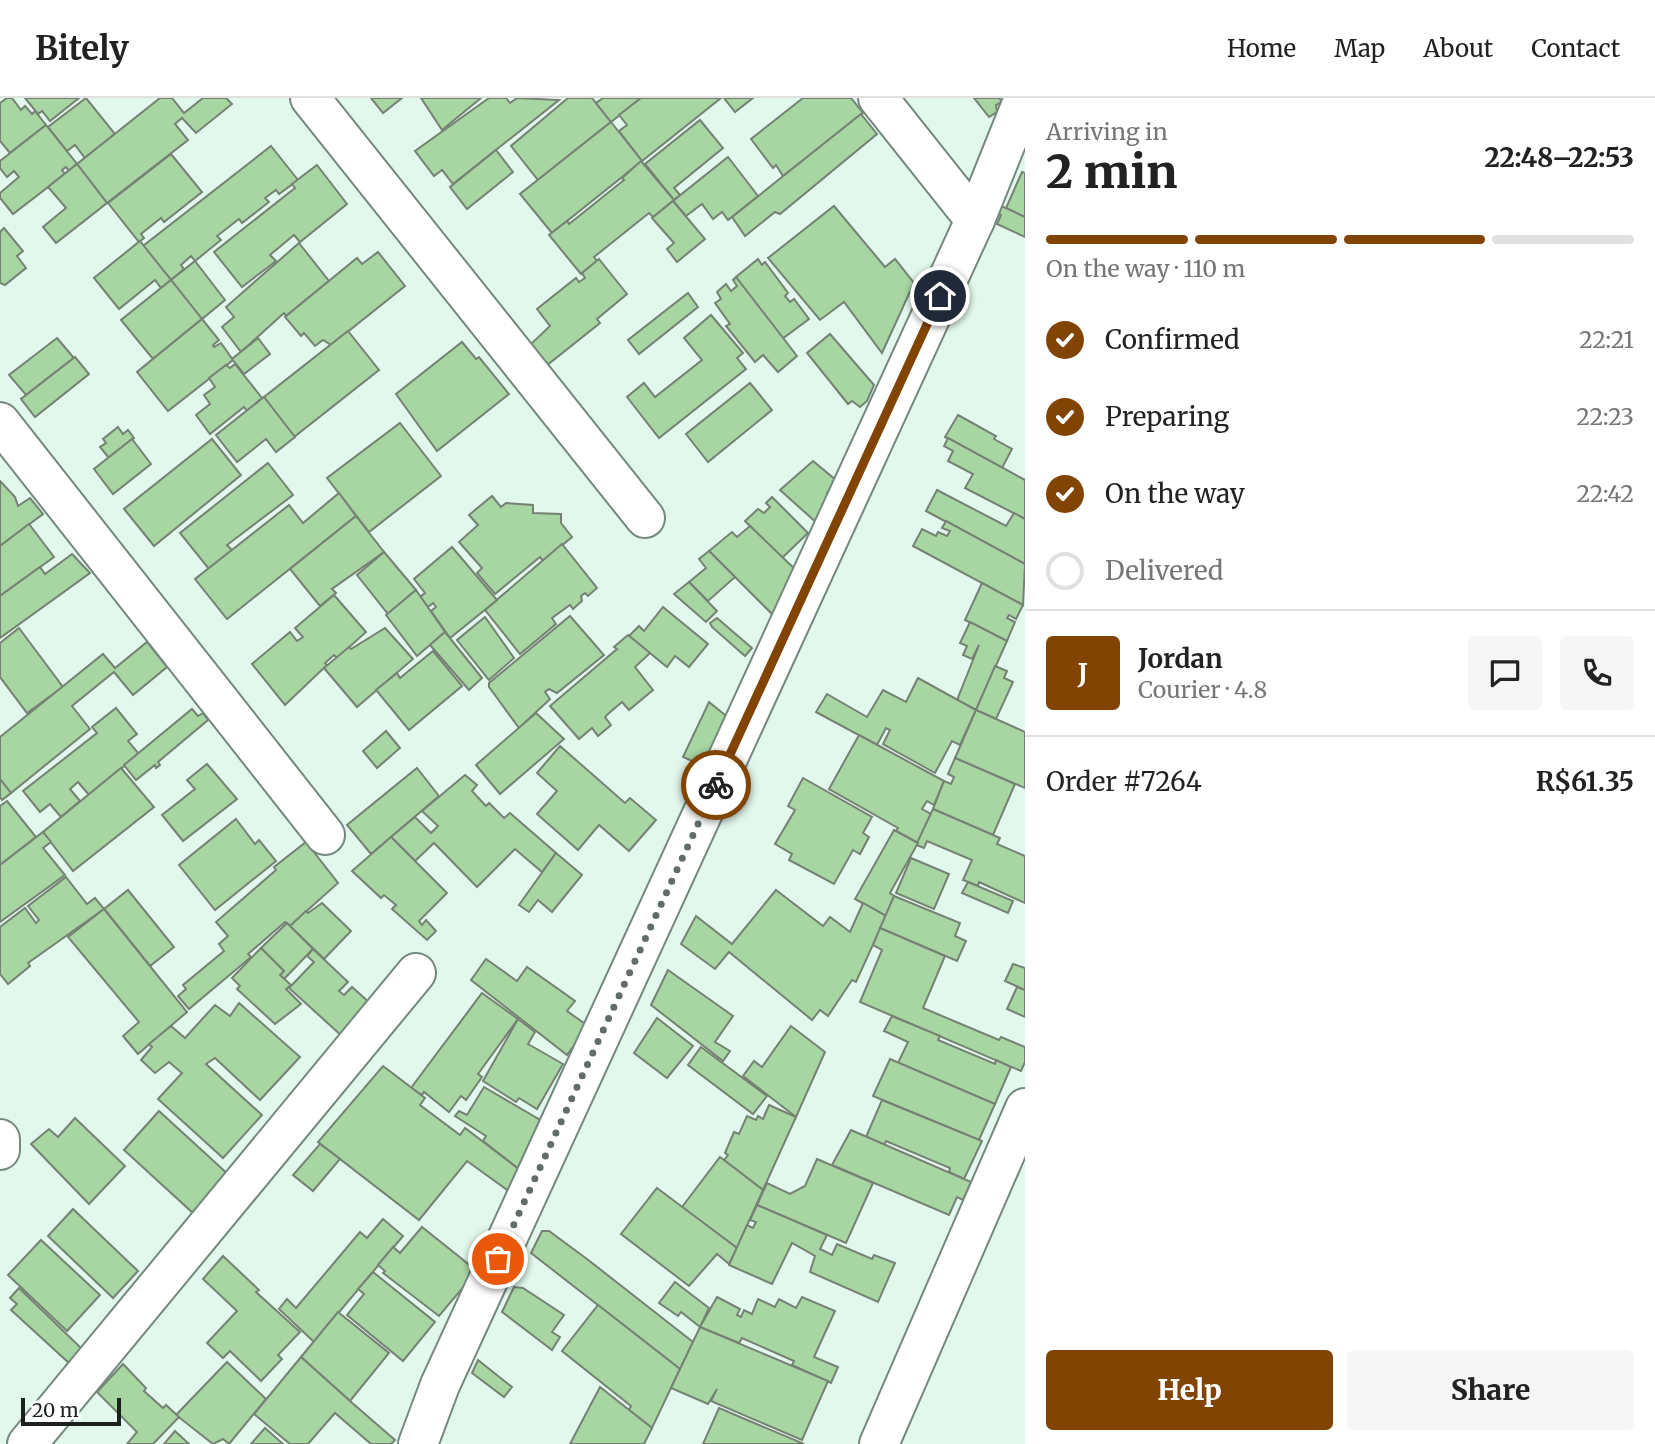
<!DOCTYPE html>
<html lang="en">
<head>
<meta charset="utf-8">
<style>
	:root { --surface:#fff; --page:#f6f6f6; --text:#222; --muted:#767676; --line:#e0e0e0; --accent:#824403 }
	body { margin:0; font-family:Merriweather,serif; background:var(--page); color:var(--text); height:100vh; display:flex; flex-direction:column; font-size:26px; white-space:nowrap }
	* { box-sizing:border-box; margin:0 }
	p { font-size:23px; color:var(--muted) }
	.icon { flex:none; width:38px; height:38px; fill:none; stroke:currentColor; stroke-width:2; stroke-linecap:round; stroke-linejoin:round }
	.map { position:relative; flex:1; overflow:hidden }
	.details { display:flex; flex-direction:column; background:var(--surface); width:630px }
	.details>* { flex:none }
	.scale { position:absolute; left:21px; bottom:18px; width:100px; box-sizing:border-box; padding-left:7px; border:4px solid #1b221e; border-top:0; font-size:19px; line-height:24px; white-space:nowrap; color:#1b221e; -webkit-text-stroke:5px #fff; paint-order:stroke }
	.pin { position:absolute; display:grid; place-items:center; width:60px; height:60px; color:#fff; margin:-30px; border:4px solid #fff; border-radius:50%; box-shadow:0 2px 7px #0007 }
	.courier { position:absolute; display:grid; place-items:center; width:70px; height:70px; margin:-35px; border:5px solid #824403; border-radius:50%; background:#fff; color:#222; box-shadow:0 2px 9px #0007 }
	.headline em { font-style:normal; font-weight:800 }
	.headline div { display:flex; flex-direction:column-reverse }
	.headline { display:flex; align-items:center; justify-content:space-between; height:119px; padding:0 21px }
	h1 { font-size:46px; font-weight:800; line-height:52px }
	.bar { display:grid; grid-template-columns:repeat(4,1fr); gap:10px 7px; align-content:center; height:84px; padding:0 21px }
	.bar i { height:9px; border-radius:5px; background:var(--line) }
	.bar .on { background:var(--accent) }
	.bar p { grid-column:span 4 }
	.line { display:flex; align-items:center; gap:18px; padding:0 21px; border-top:2px solid var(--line) }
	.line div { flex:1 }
	.round { display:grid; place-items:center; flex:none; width:74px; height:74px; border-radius:7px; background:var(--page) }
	ol { padding:0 21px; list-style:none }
	li { display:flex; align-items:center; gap:21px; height:77px }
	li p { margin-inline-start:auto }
	li .icon { padding:7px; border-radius:50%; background:var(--accent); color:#fff; stroke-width:4 }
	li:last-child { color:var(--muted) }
	li i { width:38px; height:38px; border:4px solid var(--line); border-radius:50% }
	.action { display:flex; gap:14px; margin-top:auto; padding:14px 21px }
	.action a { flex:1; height:80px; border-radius:7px; background:var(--accent); color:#fff; font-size:28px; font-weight:800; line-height:80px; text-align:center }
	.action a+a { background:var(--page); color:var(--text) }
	header { display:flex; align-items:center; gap:42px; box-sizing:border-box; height:98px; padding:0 35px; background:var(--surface); border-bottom:2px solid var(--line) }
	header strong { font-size:33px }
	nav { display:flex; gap:38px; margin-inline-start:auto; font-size:24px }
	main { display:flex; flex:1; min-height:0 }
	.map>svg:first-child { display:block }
</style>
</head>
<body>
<header>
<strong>Bitely</strong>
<nav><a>Home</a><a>Map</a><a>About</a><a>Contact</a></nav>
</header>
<main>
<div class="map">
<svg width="1025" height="1346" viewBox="0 0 1025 1346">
	<rect width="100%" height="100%" fill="#e3f8ed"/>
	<g fill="#a8d6a3" stroke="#758273" stroke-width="2">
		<path d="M7 0H12L21 12 25 8 32 16 35 13 46 27 10 55 0 43V5Z"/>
		<path d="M25 0H79L50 23 42 13 38 16Z"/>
		<path d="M86 0 115 36 85 60 75 47 67 53 48 29Z"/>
		<path d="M160 0H172L184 15 203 0H226L232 6 196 35 182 20 175 26 188 42 107 105 77 66Z"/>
		<path d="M371 0H402L383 15Z"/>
		<path d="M421 0H481L442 32Z"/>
		<path d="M489 0H506L510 5 517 0 559 2 453 86 442 72 434 78 415 53Z"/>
		<path d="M568 0H592L611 24 538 82 511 48Z"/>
		<path d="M603 0H641L611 24 596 5Z"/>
		<path d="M641 0H721L642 63 619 33 627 27 619 17Z"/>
		<path d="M724 0H753L735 14Z"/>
		<path d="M803 0H851L863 15 783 78 776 67 773 70 751 41Z"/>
		<path d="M974 0H999L1002 4 996 7 997 14 989 19Z"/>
		<path d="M861 16 877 36 780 116 775 114 745 138 732 119Z"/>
		<path d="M700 22 723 50 674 90 680 97 674 102 645 66Z"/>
		<path d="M611 24 642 63 552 135 520 96Z"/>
		<path d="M46 27 77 66 69 73 66 69 62 72 65 76 13 116 0 100V95L19 79 14 73 7 79 0 70V63Z"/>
		<path d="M271 48 298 82 279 96 276 92 265 100 269 104 242 125 239 121 217 138 221 142 195 163 191 158 181 167 184 171 171 182 143 148Z"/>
		<path d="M496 52 513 74 467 111 450 89Z"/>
		<path d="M171 56 202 94 164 124 161 120 141 136 144 140 139 144 108 105Z"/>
		<path d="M728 59 758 98 728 122 722 114 713 121 702 106 686 118 673 103Z"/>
		<path d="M641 63 674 102 653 119 649 115 594 159 597 163 581 176 549 137 567 123 569 126 624 82 622 80Z"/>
		<path d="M77 66 107 105 56 145 43 129 66 110 48 89Z"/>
		<path d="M317 67 347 106 300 144 294 137 270 157 276 163 242 189 214 154 295 90 292 86Z"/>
		<path d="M1022 74 1025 75V119L1006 110Z"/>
		<path d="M673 103 705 141 677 164 667 151 674 145 652 120Z"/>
		<path d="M997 106 1025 119V139L997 126 1001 117 994 114Z"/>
		<path d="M834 108 885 169 895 161 914 185 882 255 844 204 820 222 768 160Z"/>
		<path d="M4 130 23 153 17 158 26 170 5 187 0 185V134Z"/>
		<path d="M140 143 171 182 161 190 155 182 119 211 94 180Z"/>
		<path d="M299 145 329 183 286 218 284 215 241 254 222 229 234 219 226 209Z"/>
		<path d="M378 154 405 188 331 247 323 242 315 248 304 235 301 238 285 219 357 160 362 166Z"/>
		<path d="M599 161 627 196 597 221 600 225 546 268 530 247 550 228 537 211 576 180 579 184 585 180 582 175Z"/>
		<path d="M758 161 762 167 765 164 788 195 785 198 790 204 794 201 809 221 782 241 736 179Z"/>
		<path d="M195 163 225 202 202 221 171 182Z"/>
		<path d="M736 179 797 258 778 274 763 257 755 264 726 228 730 226 715 205 721 201 717 194 726 186 731 193 737 188 733 182Z"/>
		<path d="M171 182 202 221 153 261 121 222Z"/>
		<path d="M688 195 698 209 639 256 628 242Z"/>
		<path d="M711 217 743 255 737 260 746 271 659 340 627 299 644 285 655 299 702 262 684 240Z"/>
		<path d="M202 221 219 242 213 247 214 249 221 245 233 262 168 313 137 274Z"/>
		<path d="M348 233 379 272 294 339 264 299Z"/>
		<path d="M830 236 874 287 867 303 860 309 852 303 848 306 807 255Z"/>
		<path d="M57 240 74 260 26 297 9 277Z"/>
		<path d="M258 240 270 256 244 276 232 261Z"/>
		<path d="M462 244 476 261 479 259 509 296 437 353 396 296Z"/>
		<path d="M75 259 89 276 35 319 21 301Z"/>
		<path d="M235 266 262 300 247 313 244 309 210 336 196 317 210 306 204 297 215 289 209 280 226 267 230 270Z"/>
		<path d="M750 285 772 312 708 364 686 336Z"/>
		<path d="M264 299 295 339 276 354 266 341 237 364 216 337Z"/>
		<path d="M958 317 996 338 994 341 1012 351 1002 370 945 339Z"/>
		<path d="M400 325 441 378 369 434 327 380Z"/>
		<path d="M118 329 123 336 128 332 134 340 109 360 100 349 106 345 103 341Z"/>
		<path d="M948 340 1025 382V421L965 390 973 376 948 363 953 353 944 348Z"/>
		<path d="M132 341 151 366 113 396 94 371Z"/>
		<path d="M212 341 241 377 154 448 124 411Z"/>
		<path d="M813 363 837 383 827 395 831 397 818 426 780 392Z"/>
		<path d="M268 365 293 397 227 447 232 452 209 471 180 435Z"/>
		<path d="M0 383 15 399 18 408 30 400 43 416 0 448Z"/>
		<path d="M937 392 1006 428 1014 415 1025 421V466L926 413Z"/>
		<path d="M339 395 356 418 227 521 195 481 289 407 303 425Z"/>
		<path d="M492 398 501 409 506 405 533 407V415L561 416V425L572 439 543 463 540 459 495 496 477 475 482 470 459 444 478 427 469 417Z"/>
		<path d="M772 399 808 435 782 460 745 423 758 411 764 415 770 409 766 405Z"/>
		<path d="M356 418 384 454 332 491 336 495 320 508 290 471Z"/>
		<path d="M946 423 1025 466 1023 507 913 448 922 431 936 438 938 434 947 438 950 433 942 430Z"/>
		<path d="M29 426 54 459 0 498V448Z"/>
		<path d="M750 428 800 476 776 520 709 453 732 434 737 439Z"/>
		<path d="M562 446 597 490 588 498 585 495 581 498 582 503 573 511 570 507 552 520 556 526 520 556 485 512Z"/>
		<path d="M452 449 497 502 450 540 431 513 436 509 433 505 428 509 420 499 425 495 414 481Z"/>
		<path d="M709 453 735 479 708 503 689 484 706 470 699 461Z"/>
		<path d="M384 454 416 492 388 516 357 477Z"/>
		<path d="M72 456 90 475 0 540V498L40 469 45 476Z"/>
		<path d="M689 484 717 513 706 524 674 496Z"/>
		<path d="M982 485 1023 507 1016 521 1009 517 1007 520 1015 524 1007 543 965 522Z"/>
		<path d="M416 492 445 534 417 558 386 517Z"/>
		<path d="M334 497 366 534 337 560 334 557 325 565 327 567 285 607 252 566 290 534 297 543 303 539 295 530Z"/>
		<path d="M663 509 708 546 689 569 675 558 667 569 629 538 639 528 644 533Z"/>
		<path d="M570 518 604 557 557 595 549 591 545 594 550 601 519 630 489 589V585Z"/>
		<path d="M485 519 514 560 489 582 457 542Z"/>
		<path d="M717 520 752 550 745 558 712 529 710 525Z"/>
		<path d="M970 524 1007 543 976 612 957 602 979 547 972 561 963 557 967 548 960 545Z"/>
		<path d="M19 530 63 589 27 615 0 579V545Z"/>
		<path d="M385 530 413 561 357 609 324 570 349 549 351 551Z"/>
		<path d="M445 534 482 580 469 592 430 547Z"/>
		<path d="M628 537 650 555 635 569 653 592 629 612 622 604 608 616 605 619 611 627 598 638 592 630 579 641 550 608 617 551 614 549Z"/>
		<path d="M147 544 167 569 133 597 114 574 72 608 90 631 11 695 0 681V639L103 556 115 570Z"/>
		<path d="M433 553 462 588 409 632 376 592 397 575 400 580Z"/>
		<path d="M995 568 1007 573 1004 580 1013 584 996 621 976 612Z"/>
		<path d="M918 580 976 612 960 647 952 643 935 675 883 646 890 632 886 630 877 647 816 614 827 596 867 619 883 592 906 604Z"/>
		<path d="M709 604 730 621 708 670 683 659Z"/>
		<path d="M116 610 137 636 128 643 139 656 89 697 78 684 70 691 80 703 61 719 50 706 40 714 23 693 97 635 92 629Z"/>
		<path d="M192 611 198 618 203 615 208 622 158 664 160 667 156 670 155 667 136 682 124 667Z"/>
		<path d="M976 612 1025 634V690L955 660Z"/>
		<path d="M536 615 564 641 500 696 476 667Z"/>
		<path d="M386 633 400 650 377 670 363 653Z"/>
		<path d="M859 637 944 683 934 707 927 703 922 711 931 716 918 745 896 733 898 730 829 691Z"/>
		<path d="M560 648 625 705 630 700 656 722 629 753 599 727 578 752 537 716 557 693 537 675Z"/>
		<path d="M955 660 1015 686 993 737 933 711 944 683 951 686 954 679 948 676Z"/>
		<path d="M207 666 237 701 183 743 162 717 195 691 187 682Z"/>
		<path d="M121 670 154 709 73 773 43 734Z"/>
		<path d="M417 670 439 698 371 756 347 727Z"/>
		<path d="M465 677 477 687 472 693 486 708 489 705 504 720 510 715 556 755 542 774 515 751 477 789 434 745 415 763 391 739 415 719 431 735 438 728 422 713Z"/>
		<path d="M803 680 872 719 863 735 869 739 860 756 853 752 834 786 789 762 792 756 775 746 795 712 788 708Z"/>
		<path d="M0 681 11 695 2 702 0 699Z"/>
		<path d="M7 703 36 739 0 767V708Z"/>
		<path d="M933 711 1000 740 997 746 1025 758V805L979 784 978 788 963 782 972 762 927 743 924 750 916 747Z"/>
		<path d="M236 721 255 746 259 742 276 763 215 812 179 767Z"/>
		<path d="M894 732 918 745 890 795 894 798 886 818 855 801Z"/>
		<path d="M43 734 51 744 43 750 65 777 0 824V767Z"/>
		<path d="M391 739 447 795 419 823 422 827 426 822 436 833 427 842 392 811 396 807 384 797 381 800 352 773Z"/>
		<path d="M306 744 338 785 290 828 285 824 248 856 251 859 189 911 178 898 186 891 183 887 224 853 219 846 228 838 216 824 276 772 274 769Z"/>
		<path d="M556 755 582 777 552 814 538 802 529 814 519 807Z"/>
		<path d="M911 760 949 776 934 811 896 795Z"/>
		<path d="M66 779 87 806 95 800 104 811 28 865 30 868 8 886 0 876V829L25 810 36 825 39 822 28 808Z"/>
		<path d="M968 784 1013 803 1008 815 962 795Z"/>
		<path d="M128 792 174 849 150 868 104 811Z"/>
		<path d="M776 792 823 828 830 819 850 834 863 805 886 818 856 884 852 882 828 918 820 912 812 922 729 854 715 871 681 846 696 818 732 846Z"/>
		<path d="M894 798 960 825 955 838 966 843 957 863 880 830Z"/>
		<path d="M322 805 351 833 324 861 290 828 306 813 308 815Z"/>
		<path d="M104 811 187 914 138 956 123 938 139 924 68 839Z"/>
		<path d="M287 825 313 851 284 881 280 877 284 873 261 850Z"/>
		<path d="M880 830 945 858 923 910 999 942 1001 939 1025 949V964L1021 973 860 904 882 852 873 847Z"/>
		<path d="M261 850 284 873 280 877 291 887 286 891 301 906 275 926 237 891 240 888 232 880Z"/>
		<path d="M313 851 348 884 339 893 344 897 352 889 371 906 343 939 289 890 314 864 307 858Z"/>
		<path d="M486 861 517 883 527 869 575 903 567 913 588 928 567 957 471 882Z"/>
		<path d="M1013 866 1025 870V892L1005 883Z"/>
		<path d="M668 872 733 918 715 944 730 953 723 963 651 907Z"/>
		<path d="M1017 889 1025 892V919L1007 911Z"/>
		<path d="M482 895 518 921 478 976 482 979 466 1002 461 998 449 1014 424 994 422 997 411 990Z"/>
		<path d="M239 905 300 959 260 1002 215 960 206 966 262 1017 223 1060 158 1001 182 975 169 964 155 975 141 962 152 949 149 946 171 928 185 940 215 907 230 918Z"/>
		<path d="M892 918 940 938 938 942 995 966 996 962 1011 969 995 1006 898 965 908 944 884 933Z"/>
		<path d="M657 920 693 948 667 980 634 955Z"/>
		<path d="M518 921 535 934 528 946 563 966 537 1011 519 1000 516 1004 483 983Z"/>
		<path d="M791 928 825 954 796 1019 743 978 754 963 762 969Z"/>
		<path d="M701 949 767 998 753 1016 688 967Z"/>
		<path d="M890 961 995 1006 979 1042 873 998Z"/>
		<path d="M383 968 425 1000 420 1007 460 1037 465 1030 524 1075 514 1097 467 1063 419 1122 318 1044Z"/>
		<path d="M484 989 547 1026 524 1075 483 1043 486 1038 455 1018 459 1013 467 1017Z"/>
		<path d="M882 1002 982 1043 964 1081 949 1074 950 1070 886 1043 884 1047 866 1039Z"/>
		<path d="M769 1007 796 1019 763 1092 724 1062 728 1057 725 1055 734 1034 739 1036 747 1018 756 1022 758 1018 763 1021Z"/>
		<path d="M159 1013 230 1078 194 1116 124 1052Z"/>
		<path d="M75 1020 125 1068 89 1106 31 1046 49 1031 58 1039Z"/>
		<path d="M851 1032 971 1084 963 1102 957 1099 949 1117 832 1067Z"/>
		<path d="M320 1046 340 1061 313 1093 293 1077Z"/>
		<path d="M720 1059 763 1092 737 1150 682 1109Z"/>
		<path d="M817 1061 873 1085 846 1145 757 1107 767 1085 790 1096 805 1088Z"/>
		<path d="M657 1090 737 1150 729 1166 717 1156 689 1188 621 1136Z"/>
		<path d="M757 1107 827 1137 820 1151 832 1157 837 1146 872 1161 874 1157 895 1165 878 1204 810 1174 815 1158 792 1145 772 1186 729 1167 747 1127 753 1130 756 1124 750 1122Z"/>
		<path d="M73 1111 138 1173 113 1200 48 1138Z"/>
		<path d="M383 1121 403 1138 314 1244 279 1211 287 1201 296 1210 360 1134 367 1140Z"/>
		<path d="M422 1129 477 1173 439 1218 383 1175 385 1173 378 1167 393 1149 400 1155Z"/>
		<path d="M542 1133H549L587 1161 693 1244 680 1271 531 1155Z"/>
		<path d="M41 1142 100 1197 67 1233 8 1177Z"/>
		<path d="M223 1158 259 1192 256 1194 300 1234 278 1257 282 1261 261 1283 230 1253 223 1260 207 1245 237 1213 203 1181Z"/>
		<path d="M373 1174 435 1224 403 1263 347 1217 364 1196 358 1191Z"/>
		<path d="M675 1184 709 1210 700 1229 681 1214 678 1218 659 1205Z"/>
		<path d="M514 1189 523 1190 564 1217 552 1234 560 1239 552 1252 502 1214Z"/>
		<path d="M19 1190 82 1251 69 1265 11 1212 17 1206 10 1200Z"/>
		<path d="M717 1199 740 1211 737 1217 741 1219 744 1212 752 1216 758 1201 775 1209 779 1201 796 1210 802 1199 835 1213 814 1259 838 1269 831 1285 792 1267 794 1263 742 1240 739 1245 700 1229Z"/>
		<path d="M598 1207 680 1271 652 1330 629 1312 631 1308 562 1253Z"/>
		<path d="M338 1214 389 1255 350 1303 301 1259Z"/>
		<path d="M700 1229 828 1283 802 1342 711 1303 717 1291 708 1306 671 1290Z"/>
		<path d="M301 1259 350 1303 395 1342 391 1346H371L335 1315 308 1346H290L254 1316Z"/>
		<path d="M478 1262 512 1289 504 1299 472 1275Z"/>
		<path d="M227 1264 266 1301 229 1346 223 1341 213 1346 176 1317Z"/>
		<path d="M123 1266 146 1290 144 1293 163 1310 166 1307 179 1319 153 1346H127L137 1334 97 1294Z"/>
		<path d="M600 1289 652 1330 644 1346H570Z"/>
		<path d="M719 1310 804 1346H703Z"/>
		<path d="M265 1330 283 1346H251Z"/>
		<path d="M175 1333 189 1346H164Z"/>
	</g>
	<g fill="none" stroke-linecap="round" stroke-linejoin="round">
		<defs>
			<g id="minor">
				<path d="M310 0 645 420"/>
				<path d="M878 0 975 122"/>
				<path d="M0 324 325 737"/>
				<path d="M0 1041V1052"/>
				<path d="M27 1346 416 875"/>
				<path d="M418 1346 440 1287 975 122 1024 0"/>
				<path d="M879 1346 1025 1010"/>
			</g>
		</defs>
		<use href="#minor" stroke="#74887e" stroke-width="42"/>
		<use href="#minor" stroke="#fff" stroke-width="38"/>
	</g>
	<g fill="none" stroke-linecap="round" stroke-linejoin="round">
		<path stroke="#616d66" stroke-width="7" stroke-dasharray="0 12.6" d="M498 1161 716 687"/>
		<path stroke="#824403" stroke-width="9" d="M716 687 940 198"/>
	</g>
</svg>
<div class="scale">20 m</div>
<div class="pin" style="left:498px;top:1161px;background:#ea580c"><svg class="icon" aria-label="bag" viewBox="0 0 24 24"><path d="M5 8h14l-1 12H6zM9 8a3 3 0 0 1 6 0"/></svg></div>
<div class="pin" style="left:940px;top:198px;background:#1f2937"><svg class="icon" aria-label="home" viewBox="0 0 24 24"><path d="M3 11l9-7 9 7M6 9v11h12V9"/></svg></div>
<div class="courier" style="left:716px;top:687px"><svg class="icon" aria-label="bike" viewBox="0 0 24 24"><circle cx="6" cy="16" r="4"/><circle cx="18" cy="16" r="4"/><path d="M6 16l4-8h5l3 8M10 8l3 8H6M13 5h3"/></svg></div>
</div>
<section class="details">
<div class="headline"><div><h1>2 min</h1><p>Arriving in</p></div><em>22:48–22:53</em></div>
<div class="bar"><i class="on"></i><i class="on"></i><i class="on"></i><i></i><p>On the way · 110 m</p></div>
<ol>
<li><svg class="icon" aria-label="check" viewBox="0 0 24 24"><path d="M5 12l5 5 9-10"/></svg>Confirmed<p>22:21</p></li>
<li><svg class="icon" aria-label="check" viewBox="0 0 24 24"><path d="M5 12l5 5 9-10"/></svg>Preparing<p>22:23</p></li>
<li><svg class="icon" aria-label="check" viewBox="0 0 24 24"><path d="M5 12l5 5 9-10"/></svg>On the way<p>22:42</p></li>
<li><i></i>Delivered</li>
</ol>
<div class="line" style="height:126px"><b class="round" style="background:var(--accent);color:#fff">J</b><div><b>Jordan</b><p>Courier · 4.8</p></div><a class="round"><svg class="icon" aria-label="chat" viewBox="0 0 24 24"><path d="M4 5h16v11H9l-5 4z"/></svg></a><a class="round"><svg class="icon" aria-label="phone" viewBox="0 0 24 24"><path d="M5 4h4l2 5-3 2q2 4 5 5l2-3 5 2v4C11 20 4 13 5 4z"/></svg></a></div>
<div class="line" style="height:91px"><div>Order #7264</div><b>R$61.35</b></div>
<div class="action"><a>Help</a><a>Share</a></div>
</section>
</main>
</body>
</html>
